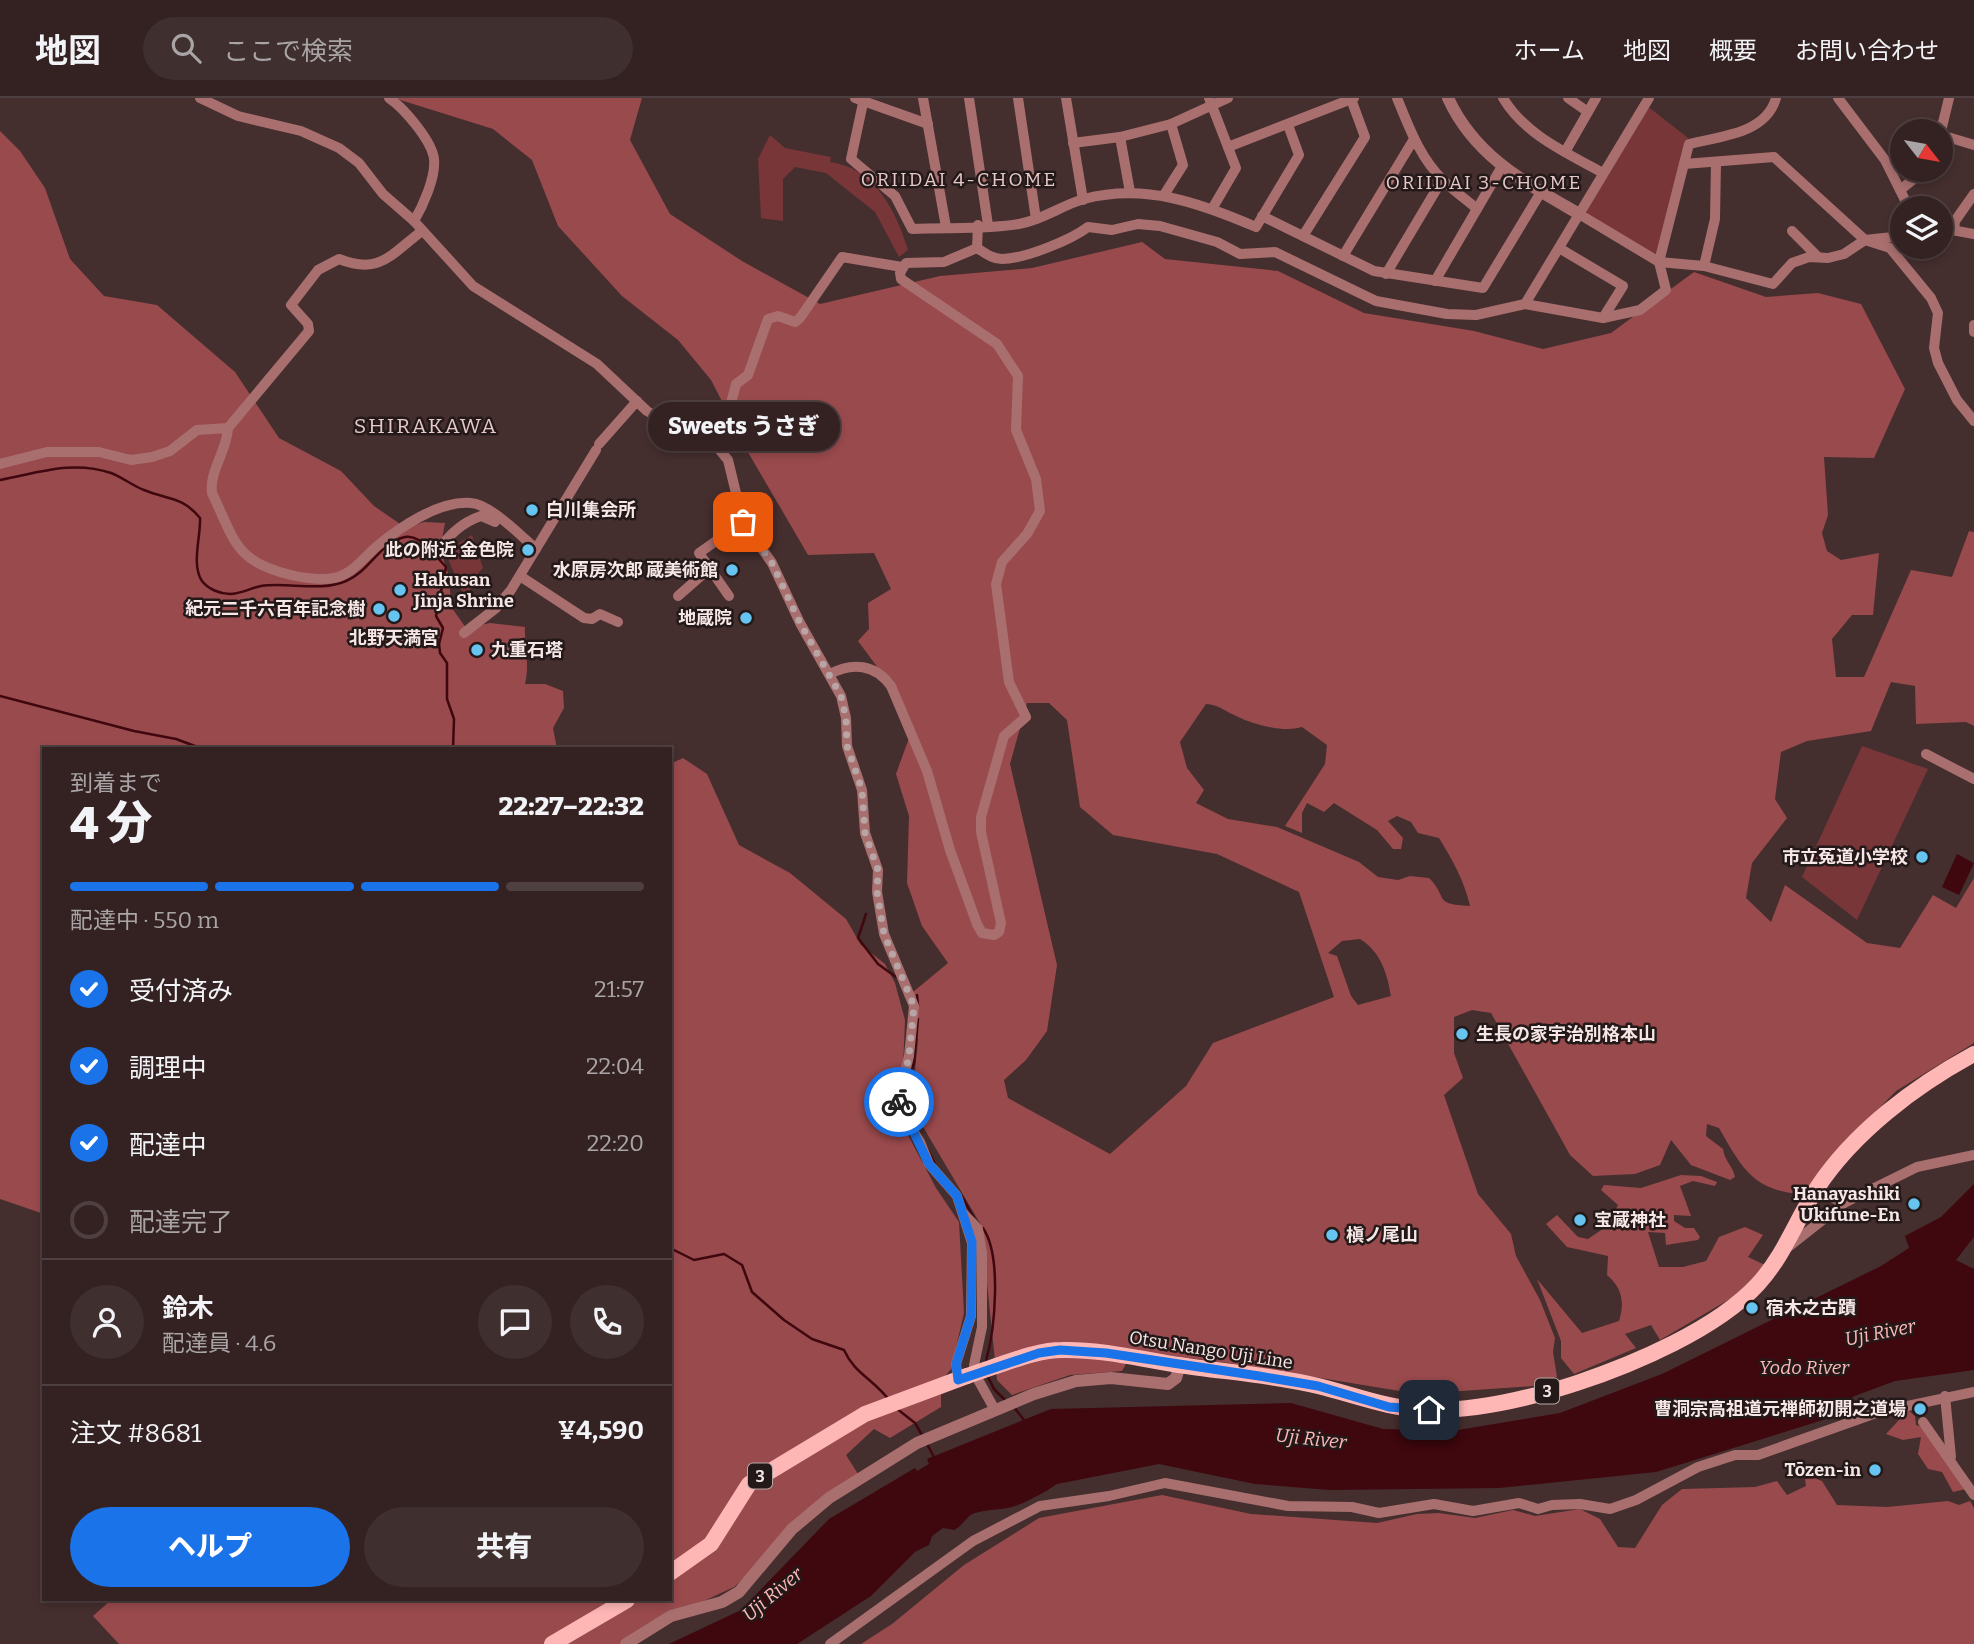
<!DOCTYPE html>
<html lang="ja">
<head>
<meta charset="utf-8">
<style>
	:root { --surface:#342222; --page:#3f2f2f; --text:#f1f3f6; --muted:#a9a4a5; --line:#4e3f40; --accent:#1a73e8 }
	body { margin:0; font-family:Bitter,"Noto Sans JP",serif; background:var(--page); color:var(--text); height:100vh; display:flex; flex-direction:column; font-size:26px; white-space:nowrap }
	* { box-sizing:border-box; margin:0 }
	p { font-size:23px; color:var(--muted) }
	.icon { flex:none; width:38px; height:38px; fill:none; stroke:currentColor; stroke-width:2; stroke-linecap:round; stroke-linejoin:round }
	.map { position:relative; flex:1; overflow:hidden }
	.panel { position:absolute; left:42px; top:649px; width:630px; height:854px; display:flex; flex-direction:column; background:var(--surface); border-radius:0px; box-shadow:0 4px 10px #0003,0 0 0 2px var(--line) }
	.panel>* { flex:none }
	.needle { width:46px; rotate:121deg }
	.tools { position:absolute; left:1890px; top:21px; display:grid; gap:14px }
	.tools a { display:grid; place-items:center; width:63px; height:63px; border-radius:50%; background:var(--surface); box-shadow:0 4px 10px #0003,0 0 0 2px var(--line); font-size:35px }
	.pin { position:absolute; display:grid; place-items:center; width:60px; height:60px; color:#fff; margin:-30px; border-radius:14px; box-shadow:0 4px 10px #0006 }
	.courier { position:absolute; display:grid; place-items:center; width:70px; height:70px; margin:-35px; border:5px solid #1a73e8; border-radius:50%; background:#fff; color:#222; box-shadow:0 2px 9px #0007 }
	.bubble { position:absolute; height:49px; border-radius:24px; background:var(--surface); box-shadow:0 4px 10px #0003,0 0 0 2px var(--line); font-size:23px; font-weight:800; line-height:49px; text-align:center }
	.head em { font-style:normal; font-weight:800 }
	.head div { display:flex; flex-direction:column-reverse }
	.head { display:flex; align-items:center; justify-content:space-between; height:119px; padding:0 28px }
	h1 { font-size:46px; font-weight:800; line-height:52px }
	.bar { display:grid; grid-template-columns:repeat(4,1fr); gap:10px 7px; align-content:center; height:84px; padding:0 28px }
	.bar i { height:9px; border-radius:5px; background:var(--line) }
	.bar .selected { background:var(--accent) }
	.bar p { grid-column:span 4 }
	.line { display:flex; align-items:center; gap:18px; padding:0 28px; border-top:2px solid var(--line) }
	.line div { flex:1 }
	.round { display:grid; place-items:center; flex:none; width:74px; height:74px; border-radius:37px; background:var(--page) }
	ol { padding:0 28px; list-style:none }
	li { display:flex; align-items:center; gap:21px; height:77px }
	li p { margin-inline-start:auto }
	li .icon { padding:7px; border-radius:50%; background:var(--accent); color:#fff; stroke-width:4 }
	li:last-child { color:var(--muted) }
	li i { width:38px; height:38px; border:4px solid var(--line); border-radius:50% }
	.action { display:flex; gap:14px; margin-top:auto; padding:14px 28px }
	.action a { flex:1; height:80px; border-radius:42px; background:var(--accent); color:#fff; font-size:28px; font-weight:800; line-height:80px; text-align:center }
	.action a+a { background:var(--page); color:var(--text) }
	header { display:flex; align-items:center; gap:42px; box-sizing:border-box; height:98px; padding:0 35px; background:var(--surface); border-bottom:2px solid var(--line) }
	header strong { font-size:33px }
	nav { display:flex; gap:38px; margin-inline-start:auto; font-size:24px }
	.search { width:490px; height:63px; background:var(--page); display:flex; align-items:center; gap:18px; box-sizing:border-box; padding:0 24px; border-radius:38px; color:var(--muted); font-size:26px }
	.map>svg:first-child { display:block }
</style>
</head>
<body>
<header>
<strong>地図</strong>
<div class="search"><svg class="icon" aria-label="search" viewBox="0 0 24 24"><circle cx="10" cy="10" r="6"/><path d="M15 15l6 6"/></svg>ここで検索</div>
<nav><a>ホーム</a><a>地図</a><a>概要</a><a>お問い合わせ</a></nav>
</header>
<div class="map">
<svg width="1974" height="1546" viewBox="0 0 1974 1546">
	<rect width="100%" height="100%" fill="#452e2e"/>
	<g fill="#783639">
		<path d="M1646 7 1688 40 1658 160 1587 115 1585 111Z"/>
		<path d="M770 37 785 50 831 59 830 64C874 69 897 114 908 152L899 159 875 114 826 75 795 69 783 81V123L761 120 758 61Z"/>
		<path d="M472 437 483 470 473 481 474 489 463 496 445 454Z"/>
		<path d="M1862 648 1928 671 1857 822 1802 779Z"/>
	</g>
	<g fill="#994a4d" fill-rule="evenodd">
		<path d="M394 0H642L630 42 670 116 742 163 820 206 940 178 1032 170 1142 144 1165 161 1278 173 1364 215 1474 233 1543 251 1611 235 1694 174 1766 199 1818 195 1861 206 1905 291 1874 360 1824 359 1828 417 1822 435 1827 453 1841 462 1879 455 1873 517H1852L1832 541 1836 579H1864L1911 472 1952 479 1969 433 1974 434V628L1966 624 1916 626 1915 588 1891 584 1871 633 1807 643 1781 654 1775 701 1787 720 1752 765 1746 800 1771 824 1785 787 1867 845 1900 850 1933 797 1956 810 1974 780V945L1896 993 1836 1054 1802 1096C1753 1093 1742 1070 1719 1030L1707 1026 1706 1038 1723 1051C1725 1064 1733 1068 1735 1079L1730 1082 1691 1067 1671 1042 1660 1067 1635 1076 1593 1078 1570 1057 1491 915 1472 912 1454 919V955L1463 980 1444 997 1478 1096 1511 1136 1516 1158 1540 1202 1555 1240 1553 1254 1557 1279 1533 1288 1418 1296 1228 1265 1133 1253 1122 1273 1070 1277 1012 1297 997 1282 981 1127 919 1022 912 1003 918 942 913 894 948 865 922 828 907 785 909 718 896 676 913 629 893 582 878 570 858 543 869 531 868 505 891 491 874 455 808 457 749 356 711 282 678 242 622 198 558 128 532 62 493 31ZM1027 605H1049L1067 622 1080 709 1113 737 1217 756 1299 794 1334 899 1213 945 1186 988 1110 1056 1008 1000 1004 982 1026 962 1047 933 1057 867 1010 666ZM1206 606C1218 607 1222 611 1232 616 1251 626 1282 635 1302 629L1327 647 1325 666 1285 728 1302 735V715L1307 705 1324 714 1334 705 1377 732 1393 751H1401L1403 740 1388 723 1397 718 1411 724 1418 735 1439 740C1453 763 1464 782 1470 808 1432 806 1449 800 1429 780L1410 778 1398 782 1378 779 1359 764 1277 729 1228 721 1196 705 1204 692 1187 670 1180 644ZM1360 841C1381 854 1387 875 1391 898L1358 907 1351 898 1337 858 1328 855 1342 843Z"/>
		<path d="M0 33 20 53 45 90 70 161 104 198 157 207 235 274 279 340 341 373 374 408 406 430 424 424 445 425 440 452 448 475 452 510 466 530 490 525 525 529C524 549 530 565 525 586H545L563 593 564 610 553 630 557 651H44V1116L0 1101Z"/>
		<path d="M683 660 707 676 739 747 790 775 846 821 861 847 885 866 895 885 905 922 903 970 891 1005 936 1090 959 1124 964 1215 951 1271 941 1283V1309L890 1340 874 1331 846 1357 858 1376 734 1489 654 1526 623 1546H119L93 1518 111 1502H670V666Z"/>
		<path d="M1681 1077 1701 1078 1717 1084 1715 1088 1693 1083 1680 1088 1691 1118 1674 1117V1123L1685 1130H1694L1700 1139 1698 1142 1666 1147 1665 1135 1648 1134 1659 1169H1683L1706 1163 1719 1139 1745 1129 1763 1137 1748 1159 1765 1167 1735 1198 1660 1242 1651 1227 1625 1236 1636 1250 1574 1276 1561 1260V1243L1537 1181 1582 1235 1619 1223C1625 1204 1622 1190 1607 1177L1608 1158 1567 1149 1546 1126 1557 1117 1578 1139 1588 1141 1607 1128 1618 1107 1601 1092 1604 1087 1641 1090Z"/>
		<path d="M1908 1312 1915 1318 1916 1327 1923 1329 1966 1391 1953 1394 1942 1374 1928 1371 1918 1356 1921 1339 1903 1342 1886 1336Z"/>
		<path d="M1814 1380 1822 1383 1837 1407 1887 1409 1948 1403 1959 1407 1970 1403 1974 1410V1546H861L892 1526 964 1467 1039 1420 1162 1397 1251 1416 1377 1425 1417 1416 1439 1415 1475 1420 1513 1412 1535 1418 1580 1411 1600 1421 1618 1449 1635 1450 1662 1407 1682 1391 1755 1389 1777 1383 1787 1397 1806 1388 1805 1381Z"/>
	</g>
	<g fill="#3f070e">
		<path d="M1957 756 1974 765 1959 797 1942 789Z"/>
		<path d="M1974 1086V1139L1956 1162 1974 1171V1272L1895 1283 1852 1299 1856 1305 1839 1317 1656 1374 1499 1390 1330 1392 1255 1386 1159 1366 1057 1386C1047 1393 1024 1406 1012 1409 999 1412 989 1411 975 1415 966 1418 963 1428 954 1432L943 1430 932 1438 929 1447 915 1454 871 1498 797 1546H669L741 1512 829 1421 915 1370 917 1373 929 1366 927 1361 1051 1311 1291 1305 1383 1331 1452 1333 1560 1315 1662 1276 1881 1168 1909 1150 1905 1138 1941 1119Z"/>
	</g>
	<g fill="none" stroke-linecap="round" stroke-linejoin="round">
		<g stroke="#3f070e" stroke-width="2.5">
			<path d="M0 382C38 375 72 362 111 375 122 379 133 388 144 392 168 402 182 398 200 420 201 438 191 467 202 483 208 491 220 496 230 496 240 496 251 490 261 488 288 484 321 494 346 483 369 474 380 444 405 439 416 437 424 446 432 454"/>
			<path d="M436 458 446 469 436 518 443 530 439 546 440 555 447 565V601L454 621 453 651"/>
			<path d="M0 598 134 633 176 641 203 651"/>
			<path d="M866 816 858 840 878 866 896 879"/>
			<path d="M917 897 918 907"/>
			<path d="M918 921 914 965 905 995 906 1009 935 1066"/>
			<path d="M960 1095 974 1120"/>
			<path d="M983 1130C1002 1158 995 1231 986 1263"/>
			<path d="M670 1150 694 1162 724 1156 742 1167 752 1194 784 1222 812 1241 844 1252C854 1275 873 1281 889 1302"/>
			<path d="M987 1277 994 1291 1005 1302"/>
			<path d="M1013 1308 1024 1322"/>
			<path d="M896 1310 915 1325 922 1337"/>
			<path d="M927 1346 934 1359"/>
		</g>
		<g stroke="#a96f6f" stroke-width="10">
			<path d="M200 0 238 18 301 33 339 50 359 65 383 96 414 123 473 188 597 266 647 313 661 321 708 338 728 362 743 424 772 465 800 525 841 598 846 620 847 648 862 692 865 735 878 772 877 794 884 836 914 908 909 958 898 1001 902 1014 920 1044 929 1066 957 1098 972 1145 971 1218 956 1266 958 1282"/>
			<path d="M389 0C404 10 432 43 434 61 436 79 423 108 414 123"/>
			<path d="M855 0 928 26"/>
			<path d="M923 0 946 129"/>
			<path d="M969 0 988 127"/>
			<path d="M1018 0 1036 121"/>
			<path d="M1066 0 1083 102"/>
			<path d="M1209 0 1236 70 1212 111"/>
			<path d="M1397 0C1409 29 1420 60 1443 82 1453 93 1466 101 1477 111"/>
			<path d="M1503 0C1525 37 1567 55 1603 75"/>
			<path d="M1568 0 1588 14"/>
			<path d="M1838 0 1885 62 1909 110"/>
			<path d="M863 5 851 61 895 98 912 131C947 129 985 132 1019 126 1043 122 1062 107 1084 101 1145 85 1200 105 1256 129L1299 57 1288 27"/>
			<path d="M1941 33 1949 0"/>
			<path d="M1941 37 1974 47"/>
			<path d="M1120 39 1130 94"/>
			<path d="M1073 45 1120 39 1171 26 1228 0"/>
			<path d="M1228 49 1354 0"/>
			<path d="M1565 54 1596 0"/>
			<path d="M1684 66 1774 59 1865 142 1902 138"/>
			<path d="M1900 92 1925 72"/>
			<path d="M1164 97 1183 67 1171 26"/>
			<path d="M1579 116 1659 164 1704 168 1773 186 1792 165 1809 159 1828 160 1844 156 1865 142 1890 150 1931 200 1938 215 1934 250 1938 265 1957 302 1974 323"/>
			<path d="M1262 118 1374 173 1483 190 1541 94"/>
			<path d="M1941 130 1974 136"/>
			<path d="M1954 132 1955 123 1974 96"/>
			<path d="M1792 133 1818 159"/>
			<path d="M1303 138 1365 39 1351 1"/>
			<path d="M977 150 978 127"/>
			<path d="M1343 158 1414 41"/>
			<path d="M1704 168 1715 121 1716 64"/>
			<path d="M1386 176 1442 82"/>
			<path d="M1435 183 1501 70"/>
			<path d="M1525 206 1649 0"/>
			<path d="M1603 220 1640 212 1666 192 1659 164 1689 46C1720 38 1766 36 1776 0"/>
			<path d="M1974 227V234"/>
			<path d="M228 330 309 233 308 226 291 207 318 172 339 161C380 177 390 157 422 133"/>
			<path d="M702 335 707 325 731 305 736 286 748 277 768 221 778 218 795 224 800 220 842 159 902 169"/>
			<path d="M599 346 637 303"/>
			<path d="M0 366 47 354H99L131 362 152 359 170 353 197 332 228 330C227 353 209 373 212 395 235 443 235 464 291 477 304 480 321 482 334 480 351 477 364 460 376 449 399 430 439 402 471 405 490 406 521 438 536 451"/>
			<path d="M435 455C449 438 460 425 481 418L495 424"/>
			<path d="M520 478 584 520 592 521 600 516 618 524"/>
			<path d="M678 498 710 470"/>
			<path d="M729 498 699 455 743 424"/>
			<path d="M464 535 496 510 511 492 596 352"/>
			<path d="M830 576C852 564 875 566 891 588L927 673 950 752 977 826 982 835 994 837 999 834 1001 825 981 734V719L1004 638 1026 619 1009 584 996 486 1002 464 1027 436 1040 413 1036 381 1016 332 1018 278 997 246 901 181 900 175 906 165 944 164 977 150C985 155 992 161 1002 161 1024 161 1071 142 1088 129L1112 132 1138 126 1160 128 1217 144 1240 156 1275 154 1376 203 1447 216 1476 217 1525 206 1603 220 1623 188 1559 150"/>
			<path d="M1926 656 1974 681"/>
			<path d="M1816 1092 1844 1105 1917 1069 1974 1057"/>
			<path d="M963 1115 978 1131 982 1155V1229L974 1267 976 1278 995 1312"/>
			<path d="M1787 1150 1844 1105"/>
			<path d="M1945 1298 1951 1359"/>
			<path d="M1923 1324 1974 1397"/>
			<path d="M830 1546 973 1443 1040 1408 1109 1398 1165 1385 1288 1408 1352 1409 1379 1415 1434 1406 1473 1413 1519 1405 1538 1411 1552 1407 1580 1406 1610 1411 1636 1402 1698 1369 1735 1357H1758L1879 1314 1974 1294"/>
		</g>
		<g stroke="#a96f6f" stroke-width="12">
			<path d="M1448 0C1475 59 1526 85 1579 116"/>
			<path d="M626 1546 671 1518 722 1504 739 1494 792 1431 829 1400 917 1345 1034 1296 1076 1283 1111 1280 1168 1286 1176 1280 1180 1267"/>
		</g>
		<g stroke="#ffb7b6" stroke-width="16">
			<path d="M996 1268C1017 1261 1040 1252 1062 1252 1101 1251 1140 1261 1179 1267 1225 1274 1272 1277 1318 1288 1355 1297 1389 1311 1428 1312 1476 1313 1531 1300 1577 1285 1634 1266 1717 1231 1758 1186 1784 1158 1796 1122 1817 1090 1854 1034 1915 988 1974 956"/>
			<path d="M670 1475 711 1446 749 1386 865 1316 967 1278"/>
			<path d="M552 1546 627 1502"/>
		</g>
		<path stroke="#ffb7b6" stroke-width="16" d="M967 1278 996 1268"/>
	</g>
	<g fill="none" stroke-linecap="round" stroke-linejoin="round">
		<path stroke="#b8a6a6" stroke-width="7" stroke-dasharray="0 12.6" d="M743 424 772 465 800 525 841 598 846 620 847 648 862 692 865 735 878 772 877 794 884 836 914 908 909 958 899 1004"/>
		<path stroke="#1a73e8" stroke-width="9" d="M899 1004 929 1066 957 1098 972 1144 971 1218 956 1266 958 1282 1039 1255 1060 1252 1106 1255 1259 1278 1318 1288 1389 1309 1429 1312"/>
	</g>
	<g fill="#67c4f0" stroke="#241919" stroke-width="2.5">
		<circle cx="532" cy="412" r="7"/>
		<circle cx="528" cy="452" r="7"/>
		<circle cx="732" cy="472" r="7"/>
		<circle cx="400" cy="492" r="7"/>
		<circle cx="379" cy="511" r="7"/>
		<circle cx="394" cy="518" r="7"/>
		<circle cx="746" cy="520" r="7"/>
		<circle cx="477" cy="552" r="7"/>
		<circle cx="1922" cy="759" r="7"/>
		<circle cx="1462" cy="936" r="7"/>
		<circle cx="1914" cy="1106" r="7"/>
		<circle cx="1580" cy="1122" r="7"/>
		<circle cx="1332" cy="1137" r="7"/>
		<circle cx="1752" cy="1210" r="7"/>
		<circle cx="1920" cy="1311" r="7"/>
		<circle cx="1875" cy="1372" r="7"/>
	</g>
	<g text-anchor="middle" stroke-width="5" stroke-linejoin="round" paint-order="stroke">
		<g fill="#241919" stroke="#b7a9a8" stroke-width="2">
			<rect x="1535" y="1280.5" width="24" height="25" rx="5"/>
			<rect x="748" y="1365.5" width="24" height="25" rx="5"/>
		</g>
		<g font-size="16" font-weight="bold" fill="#f6e7e6">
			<text x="1547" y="1299">3</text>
			<text x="760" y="1384">3</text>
		</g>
		<g font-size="18" font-weight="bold" fill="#f6e7e6" stroke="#241919" text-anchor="end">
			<text x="546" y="418" text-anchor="start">白川集会所</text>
			<text x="514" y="458">此の附近 金色院</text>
			<text x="718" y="478">水原房次郎 蔵美術館</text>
			<text x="414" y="488" text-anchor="start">Hakusan<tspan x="414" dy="21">Jinja Shrine</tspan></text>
			<text x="365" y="517">紀元二千六百年記念樹</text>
			<text x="732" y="526">地蔵院</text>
			<text x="394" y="546" text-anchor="middle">北野天満宮</text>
			<text x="491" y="558" text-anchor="start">九重石塔</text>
			<text x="1908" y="765">市立菟道小学校</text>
			<text x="1476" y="942" text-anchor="start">生長の家宇治別格本山</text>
			<text x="1900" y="1102">Hanayashiki<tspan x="1900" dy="21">Ukifune-En</tspan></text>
			<text x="1594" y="1128" text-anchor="start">宝蔵神社</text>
			<text x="1346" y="1143" text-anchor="start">槇ノ尾山</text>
			<text x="1766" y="1216" text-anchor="start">宿木之古蹟</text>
			<text x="1906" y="1317">曹洞宗高祖道元禅師初開之道場</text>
			<text x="1861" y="1378">Tōzen-in</text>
		</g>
		<g font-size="18" fill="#f6e7e6" stroke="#241919">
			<text transform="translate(1211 1252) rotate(9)" y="6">Otsu Nango Uji Line</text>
		</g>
		<g font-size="19" letter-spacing="2" fill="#e6c8c8" stroke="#241919">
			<text x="959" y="88">ORIIDAI 4-CHOME</text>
			<text x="1484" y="91">ORIIDAI 3-CHOME</text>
		</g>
		<g font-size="19" font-style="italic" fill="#feb9b8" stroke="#241919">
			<text transform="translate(1880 1234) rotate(-11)" y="7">Uji River</text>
			<text x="1804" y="1276">Yodo River</text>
			<text transform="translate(1311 1340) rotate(6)" y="7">Uji River</text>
			<text transform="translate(772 1496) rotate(-40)" y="7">Uji River</text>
		</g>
		<g font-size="21" letter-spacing="2" fill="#e6c8c8" stroke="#241919">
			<text x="426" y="335">SHIRAKAWA</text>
		</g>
	</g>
</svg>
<div class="tools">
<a><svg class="needle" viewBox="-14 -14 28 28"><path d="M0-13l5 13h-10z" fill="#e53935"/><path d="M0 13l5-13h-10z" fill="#a9a4a5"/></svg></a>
<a><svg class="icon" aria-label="layers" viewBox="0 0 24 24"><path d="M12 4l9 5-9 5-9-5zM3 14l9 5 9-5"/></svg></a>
</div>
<div class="pin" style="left:743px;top:424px;background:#ea580c"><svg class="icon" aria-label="bag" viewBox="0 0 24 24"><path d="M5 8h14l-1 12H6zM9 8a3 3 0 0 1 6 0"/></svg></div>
<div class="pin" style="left:1429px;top:1312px;background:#1f2937"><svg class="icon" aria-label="home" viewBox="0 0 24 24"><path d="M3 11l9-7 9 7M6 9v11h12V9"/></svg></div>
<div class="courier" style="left:899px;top:1004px"><svg class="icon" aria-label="bike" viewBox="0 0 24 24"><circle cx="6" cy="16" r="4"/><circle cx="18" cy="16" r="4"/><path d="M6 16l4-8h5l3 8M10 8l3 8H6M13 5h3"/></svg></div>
<div class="bubble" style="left:648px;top:304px;width:192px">Sweets うさぎ</div>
<section class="panel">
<div class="head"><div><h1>4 分</h1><p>到着まで</p></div><em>22:27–22:32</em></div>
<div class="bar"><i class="selected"></i><i class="selected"></i><i class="selected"></i><i></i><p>配達中 · 550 m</p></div>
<ol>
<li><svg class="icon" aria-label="check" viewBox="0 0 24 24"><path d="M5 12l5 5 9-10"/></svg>受付済み<p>21:57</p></li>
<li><svg class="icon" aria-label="check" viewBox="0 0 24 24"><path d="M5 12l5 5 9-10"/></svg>調理中<p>22:04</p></li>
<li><svg class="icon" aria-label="check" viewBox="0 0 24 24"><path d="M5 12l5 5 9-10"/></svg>配達中<p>22:20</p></li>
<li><i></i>配達完了</li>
</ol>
<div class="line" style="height:126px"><a class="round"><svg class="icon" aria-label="person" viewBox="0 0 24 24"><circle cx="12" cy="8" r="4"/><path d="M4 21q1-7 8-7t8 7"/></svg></a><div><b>鈴木</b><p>配達員 · 4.6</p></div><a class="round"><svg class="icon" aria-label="chat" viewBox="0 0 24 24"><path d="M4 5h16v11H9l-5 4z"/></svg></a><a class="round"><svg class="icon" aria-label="phone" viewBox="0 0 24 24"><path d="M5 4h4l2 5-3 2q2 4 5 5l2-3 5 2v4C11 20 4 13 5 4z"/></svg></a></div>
<div class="line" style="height:91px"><div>注文 #8681</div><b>¥4,590</b></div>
<div class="action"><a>ヘルプ</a><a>共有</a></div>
</section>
</div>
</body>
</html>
